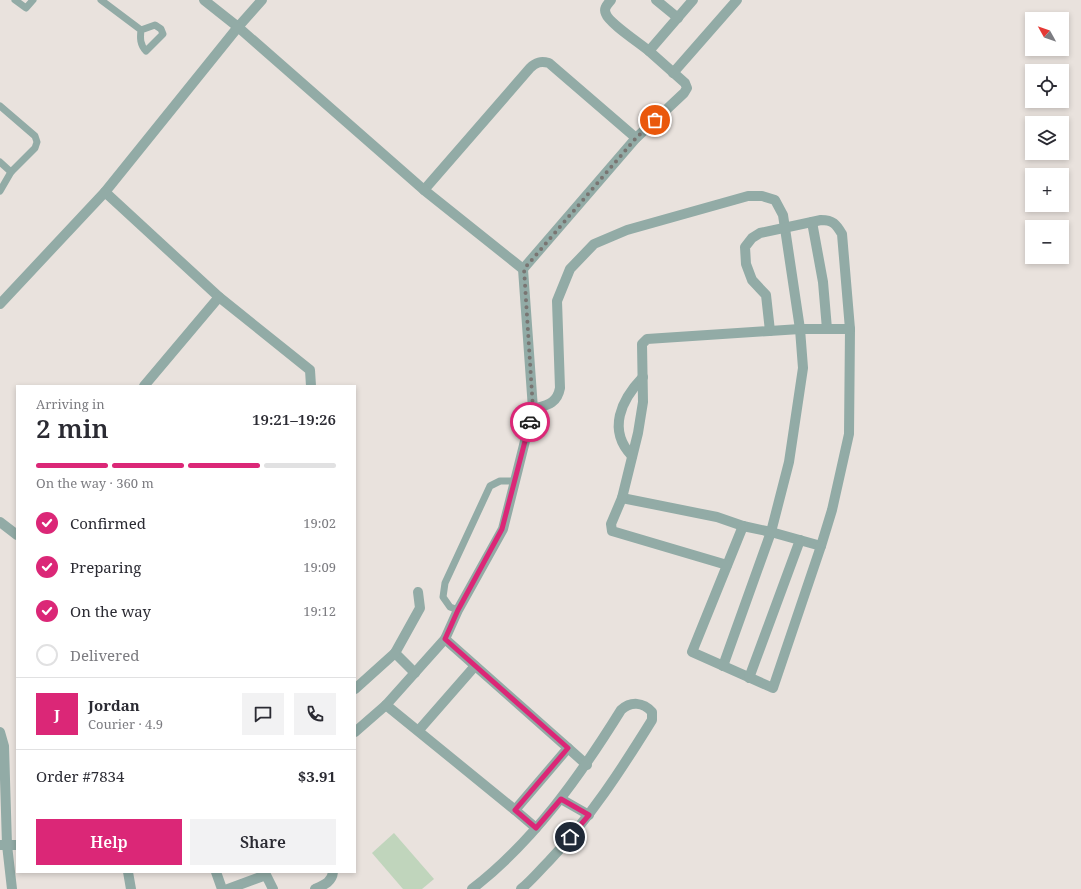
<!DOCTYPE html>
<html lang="en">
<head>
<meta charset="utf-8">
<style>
	:root { --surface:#fff; --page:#f2f2f3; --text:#2b2b33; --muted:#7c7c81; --line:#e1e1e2; --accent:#db2777 }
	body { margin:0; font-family:"Noto Serif",serif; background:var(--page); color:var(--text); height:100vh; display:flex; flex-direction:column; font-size:15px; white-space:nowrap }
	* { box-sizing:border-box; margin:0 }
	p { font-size:13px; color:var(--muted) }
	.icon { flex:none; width:22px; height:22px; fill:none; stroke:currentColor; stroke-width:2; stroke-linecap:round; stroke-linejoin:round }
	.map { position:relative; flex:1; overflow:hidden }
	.drawer { position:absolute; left:16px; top:385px; width:340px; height:488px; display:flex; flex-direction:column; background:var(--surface); border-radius:0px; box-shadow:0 2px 6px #0003 }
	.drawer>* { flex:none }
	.needle { width:26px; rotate:310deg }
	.controls { position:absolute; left:1025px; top:12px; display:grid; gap:8px }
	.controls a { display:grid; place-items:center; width:44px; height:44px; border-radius:0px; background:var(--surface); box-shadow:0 2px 6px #0003; font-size:20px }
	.pin { position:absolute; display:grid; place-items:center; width:34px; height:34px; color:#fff; margin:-17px; border:2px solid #fff; border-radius:50%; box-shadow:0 1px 4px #0007 }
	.courier { position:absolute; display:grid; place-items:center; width:40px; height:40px; margin:-20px; border:3px solid #db2777; border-radius:50%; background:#fff; color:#222; box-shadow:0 1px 5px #0007 }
	.headline em { font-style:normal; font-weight:600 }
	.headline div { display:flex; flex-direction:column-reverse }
	.headline { display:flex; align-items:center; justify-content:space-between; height:68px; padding:0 20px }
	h1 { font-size:26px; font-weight:600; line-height:30px }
	.bar { display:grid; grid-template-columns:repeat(4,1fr); gap:6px 4px; align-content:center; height:48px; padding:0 20px }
	.bar i { height:5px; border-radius:3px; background:var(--line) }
	.bar .current { background:var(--accent) }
	.bar p { grid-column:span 4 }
	.line { display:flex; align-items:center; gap:10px; padding:0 20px; border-top:1px solid var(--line) }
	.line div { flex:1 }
	.round { display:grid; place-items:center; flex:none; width:42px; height:42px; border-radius:0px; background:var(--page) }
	ol { padding:0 20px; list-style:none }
	li { display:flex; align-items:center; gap:12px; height:44px }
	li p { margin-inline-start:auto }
	li .icon { padding:4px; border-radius:50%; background:var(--accent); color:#fff; stroke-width:4 }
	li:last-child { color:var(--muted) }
	li i { width:22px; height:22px; border:2px solid var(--line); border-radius:50% }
	.action { display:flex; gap:8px; margin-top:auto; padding:8px 20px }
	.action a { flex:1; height:46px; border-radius:0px; background:var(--accent); color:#fff; font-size:16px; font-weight:600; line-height:46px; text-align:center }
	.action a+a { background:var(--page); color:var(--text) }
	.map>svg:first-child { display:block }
</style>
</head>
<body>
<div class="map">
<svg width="1081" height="889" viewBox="0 0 1081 889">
	<rect width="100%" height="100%" fill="#e9e2dd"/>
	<path fill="#c0d5bc" d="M394 833 434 879 422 889H403L372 853Z"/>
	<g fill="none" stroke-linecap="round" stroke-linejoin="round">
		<g stroke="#92aba6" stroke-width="7">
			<path d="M15 0 26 8 33 0"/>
			<path d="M101 0 141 30C140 38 140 45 146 51L163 34 161 29 155 25 141 30"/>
			<path d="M0 106 35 136 37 142 35 148 11 172 0 191"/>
			<path d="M0 162 11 172"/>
			<path d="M458 610 450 607 443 597 445 583 490 486 500 481H515"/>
		</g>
		<g stroke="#92aba6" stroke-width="10">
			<path d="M204 0 238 27 262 0"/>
			<path d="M611 0C608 4 603 8 606 14 609 23 641 44 649 51"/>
			<path d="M656 0 678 18"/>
			<path d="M673 73 737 0"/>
			<path d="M424 190 530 68C536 62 541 61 549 63L636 138"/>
			<path d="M105 192 238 27 424 190 523 269 533 409 503 529 458 610 445 639 386 705 355 732"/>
			<path d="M812 222 823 282 827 329"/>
			<path d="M523 269 636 138 684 93 687 88 685 83 649 51 693 0"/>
			<path d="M0 304 105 192 219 297 310 370 311 386"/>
			<path d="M144 386 219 297"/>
			<path d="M533 409C547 405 557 404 560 388L557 301 570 269 594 244 627 230 748 196H762L775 200 783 215 800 329 803 368 789 462 771 532 723 666"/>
			<path d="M632 456C607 430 621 400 643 377"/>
			<path d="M622 498 717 517 743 526 771 532 821 546 832 510 849 434 850 329 842 234C836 224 833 220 821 220L760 233 752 238 745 247 746 264 752 280 766 295 770 331"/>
			<path d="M0 522 17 535"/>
			<path d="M743 526 692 652 773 688 821 546"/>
			<path d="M727 565 612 531 611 524 622 498 638 433 643 402 642 344 647 339 800 329H850"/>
			<path d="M415 673 395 653 420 608 418 592"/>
			<path d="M749 678 800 540"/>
			<path d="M355 689 395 653"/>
			<path d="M386 705 515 810 568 748 445 639"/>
			<path d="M419 730 475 666"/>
			<path d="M0 732 4 746 7 845 12 889"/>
			<path d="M568 748 587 765"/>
			<path d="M561 799 589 815"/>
			<path d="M515 810 536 828"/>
			<path d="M0 845H17"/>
			<path d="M128 872 131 889"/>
			<path d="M216 872 222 889"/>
			<path d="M228 889 266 875 273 889"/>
			<path d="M315 889C324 885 332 882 333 872"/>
			<path d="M472 889C534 841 580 776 621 710 631 701 643 702 652 712V720C621 770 590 818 549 861 540 870 531 881 521 889"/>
		</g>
	</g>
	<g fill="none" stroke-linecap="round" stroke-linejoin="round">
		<path stroke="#797572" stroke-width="4" stroke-dasharray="0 7.2" d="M530 422 533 409 524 269 636 138 655 120"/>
		<path stroke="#db2777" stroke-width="5" d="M530 422 502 529 458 610 445 639 568 748 515 810 536 828 561 799 589 815 570 837"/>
	</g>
</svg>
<div class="controls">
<a><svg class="needle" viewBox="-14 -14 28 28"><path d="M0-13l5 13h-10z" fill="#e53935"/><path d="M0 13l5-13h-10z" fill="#7c7c81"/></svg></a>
<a><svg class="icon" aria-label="locate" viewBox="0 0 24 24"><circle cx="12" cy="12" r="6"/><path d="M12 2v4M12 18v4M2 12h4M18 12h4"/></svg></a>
<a><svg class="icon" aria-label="layers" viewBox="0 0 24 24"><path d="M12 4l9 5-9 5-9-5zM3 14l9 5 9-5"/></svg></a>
<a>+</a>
<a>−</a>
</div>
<div class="pin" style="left:655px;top:120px;background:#ea580c"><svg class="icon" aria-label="bag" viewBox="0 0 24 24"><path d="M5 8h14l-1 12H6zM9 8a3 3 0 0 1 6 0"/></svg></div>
<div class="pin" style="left:570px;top:837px;background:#1f2937"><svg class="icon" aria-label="home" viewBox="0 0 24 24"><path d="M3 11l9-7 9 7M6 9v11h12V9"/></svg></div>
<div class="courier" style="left:530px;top:422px"><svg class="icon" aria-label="car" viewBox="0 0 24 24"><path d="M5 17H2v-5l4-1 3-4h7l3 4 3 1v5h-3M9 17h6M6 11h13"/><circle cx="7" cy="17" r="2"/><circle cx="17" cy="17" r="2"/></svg></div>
<section class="drawer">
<div class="headline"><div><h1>2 min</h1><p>Arriving in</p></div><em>19:21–19:26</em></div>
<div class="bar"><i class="current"></i><i class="current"></i><i class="current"></i><i></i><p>On the way · 360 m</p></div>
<ol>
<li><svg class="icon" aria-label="check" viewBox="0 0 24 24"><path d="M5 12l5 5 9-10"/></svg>Confirmed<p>19:02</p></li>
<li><svg class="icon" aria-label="check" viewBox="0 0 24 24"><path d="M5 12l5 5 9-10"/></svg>Preparing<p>19:09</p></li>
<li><svg class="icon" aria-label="check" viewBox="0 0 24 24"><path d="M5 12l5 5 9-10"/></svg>On the way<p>19:12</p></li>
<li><i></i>Delivered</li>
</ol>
<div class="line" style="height:72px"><b class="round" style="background:var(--accent);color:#fff">J</b><div><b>Jordan</b><p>Courier · 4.9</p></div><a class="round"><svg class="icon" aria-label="chat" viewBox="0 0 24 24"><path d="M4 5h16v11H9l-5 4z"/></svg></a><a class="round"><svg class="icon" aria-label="phone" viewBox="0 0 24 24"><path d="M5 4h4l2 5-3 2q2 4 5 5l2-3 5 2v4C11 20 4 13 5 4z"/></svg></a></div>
<div class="line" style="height:52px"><div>Order #7834</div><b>$3.91</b></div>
<div class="action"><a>Help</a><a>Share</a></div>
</section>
</div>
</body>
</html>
